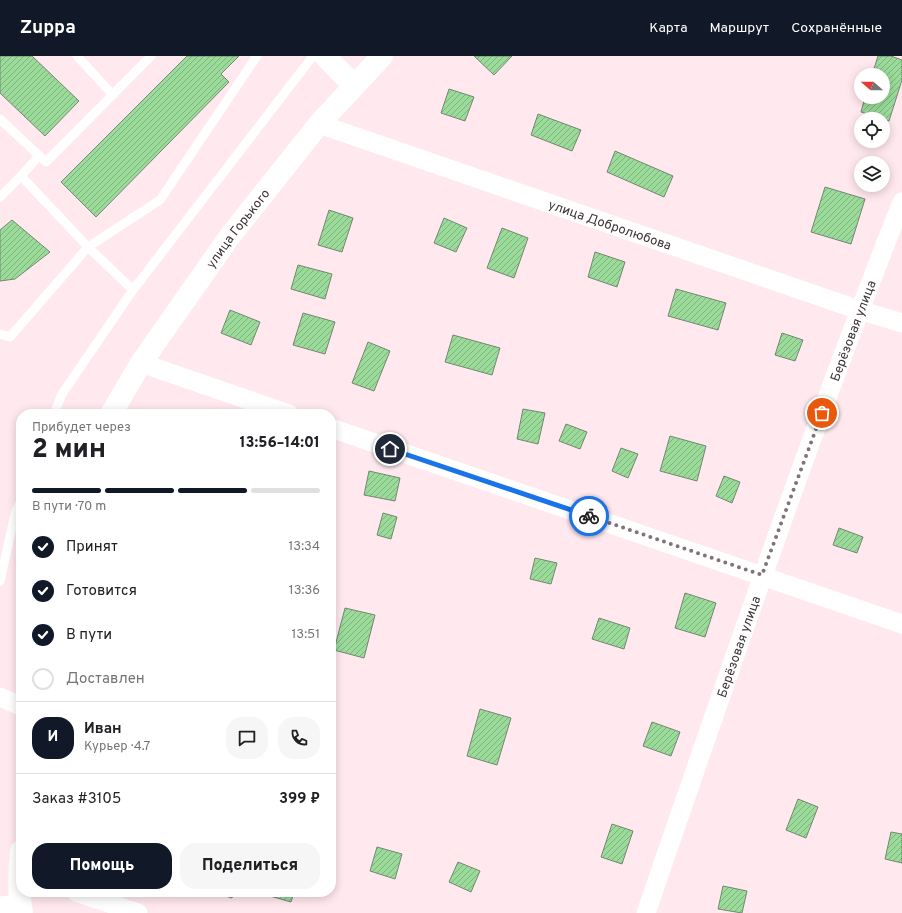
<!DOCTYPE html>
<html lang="ru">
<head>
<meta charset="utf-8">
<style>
	:root { --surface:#fff; --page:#f6f6f6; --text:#202124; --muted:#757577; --line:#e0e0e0; --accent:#111827 }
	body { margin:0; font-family:Overpass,sans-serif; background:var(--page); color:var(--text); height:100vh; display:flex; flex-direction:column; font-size:15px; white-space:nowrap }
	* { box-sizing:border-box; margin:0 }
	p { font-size:13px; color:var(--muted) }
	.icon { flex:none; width:22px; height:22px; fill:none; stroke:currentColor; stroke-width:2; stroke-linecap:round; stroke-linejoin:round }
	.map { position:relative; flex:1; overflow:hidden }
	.panel { position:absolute; left:16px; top:353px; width:320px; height:488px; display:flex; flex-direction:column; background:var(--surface); border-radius:16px; box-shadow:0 2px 10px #0003 }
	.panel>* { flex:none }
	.needle { width:26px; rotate:290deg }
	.tools { position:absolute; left:854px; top:12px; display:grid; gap:8px }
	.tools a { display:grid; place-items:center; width:36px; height:36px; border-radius:50%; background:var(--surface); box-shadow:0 2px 10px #0003; font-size:20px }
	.pin { position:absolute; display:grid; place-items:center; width:34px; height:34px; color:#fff; margin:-17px; border:2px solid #fff; border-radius:50%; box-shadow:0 1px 4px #0007 }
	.courier { position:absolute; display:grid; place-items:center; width:40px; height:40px; margin:-20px; border:3px solid #1a73e8; border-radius:50%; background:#fff; color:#222; box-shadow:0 1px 5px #0007 }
	.headline em { font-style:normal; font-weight:800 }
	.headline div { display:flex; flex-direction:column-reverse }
	.headline { display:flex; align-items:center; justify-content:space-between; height:68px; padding:0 16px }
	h1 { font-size:26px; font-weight:800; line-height:30px }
	.bar { display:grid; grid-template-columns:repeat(4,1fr); gap:6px 4px; align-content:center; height:48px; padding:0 16px }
	.bar i { height:5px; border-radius:3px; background:var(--line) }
	.bar .current { background:var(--accent) }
	.bar p { grid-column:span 4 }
	.line { display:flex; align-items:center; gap:10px; padding:0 16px; border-top:1px solid var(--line) }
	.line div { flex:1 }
	.round { display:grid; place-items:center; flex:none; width:42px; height:42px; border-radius:16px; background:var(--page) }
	ol { padding:0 16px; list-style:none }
	li { display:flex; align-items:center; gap:12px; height:44px }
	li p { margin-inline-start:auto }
	li .icon { padding:4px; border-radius:50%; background:var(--accent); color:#fff; stroke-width:4 }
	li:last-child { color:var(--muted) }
	li i { width:22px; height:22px; border:2px solid var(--line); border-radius:50% }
	.primary-button { display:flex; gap:8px; margin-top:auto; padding:8px 16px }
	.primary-button a { flex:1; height:46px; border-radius:16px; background:var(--accent); color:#fff; font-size:16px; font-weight:800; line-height:46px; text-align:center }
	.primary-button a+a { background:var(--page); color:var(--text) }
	header { display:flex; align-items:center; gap:24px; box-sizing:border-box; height:56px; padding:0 20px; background:var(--accent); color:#fff }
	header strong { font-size:19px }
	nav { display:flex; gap:22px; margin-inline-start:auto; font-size:14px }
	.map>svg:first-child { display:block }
</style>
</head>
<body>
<header>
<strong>Zuppa</strong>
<nav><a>Карта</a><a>Маршрут</a><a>Сохранённые</a></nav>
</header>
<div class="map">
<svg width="902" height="857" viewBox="0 0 902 857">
	<defs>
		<pattern id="building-hatch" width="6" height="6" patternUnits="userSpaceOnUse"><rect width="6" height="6" fill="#9adb99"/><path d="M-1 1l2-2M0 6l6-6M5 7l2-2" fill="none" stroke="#7fb27e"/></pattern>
	</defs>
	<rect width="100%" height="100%" fill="#ffe8ee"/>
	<g fill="url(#building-hatch)" stroke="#758675">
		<path d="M0 0H32L79 45 45 80 0 37Z"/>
		<path d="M187 0H239L221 18 229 26 96 161 61 126Z"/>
		<path d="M474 0H512L494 19Z"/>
		<path d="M878 0H891L902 4V24L889 65 861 56 865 41H883V19H872Z"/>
		<path d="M449 33 474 41 465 65 441 57Z"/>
		<path d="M538 58 581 74 572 95 531 79Z"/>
		<path d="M615 95 673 120 664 141 607 116Z"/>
		<path d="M825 131 865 143 851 188 811 176Z"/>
		<path d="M329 154 353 162 342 196 318 189Z"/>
		<path d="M444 162 467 172 456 196 434 187Z"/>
		<path d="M12 164 50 196 15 223 0 225V174Z"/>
		<path d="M502 172 528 182 514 222 487 212Z"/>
		<path d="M595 196 625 206 617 231 588 221Z"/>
		<path d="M298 209 332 218 325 243 291 233Z"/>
		<path d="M676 233 726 247 718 274 668 260Z"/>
		<path d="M230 254 260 266 251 289 221 277Z"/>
		<path d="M303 257 335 266 325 298 293 289Z"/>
		<path d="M782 277 803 284 795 305 775 299Z"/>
		<path d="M453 279 500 292 492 319 445 306Z"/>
		<path d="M368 286 390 295 374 335 352 327Z"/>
		<path d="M523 353 545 357 538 388 517 383Z"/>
		<path d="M566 368 587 376 580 393 559 385Z"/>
		<path d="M670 380 706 390 697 425 660 415Z"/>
		<path d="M621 392 638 398 628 422 612 415Z"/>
		<path d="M369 415 400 422 395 445 364 439Z"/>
		<path d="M724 420 740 426 732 447 716 440Z"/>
		<path d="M383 457 397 461 391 483 377 479Z"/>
		<path d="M839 472 863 481 857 497 833 489Z"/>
		<path d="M535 502 557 507 551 528 530 523Z"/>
		<path d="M685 537 716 547 705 581 675 572Z"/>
		<path d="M345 552 375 559 364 602 334 594Z"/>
		<path d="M599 562 630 572 624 593 592 583Z"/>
		<path d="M480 653 511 662 497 709 467 700Z"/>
		<path d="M652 666 680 676 671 700 643 690Z"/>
		<path d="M798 743 818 751 806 782 786 774Z"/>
		<path d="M612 768 633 775 622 808 601 801Z"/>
		<path d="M891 776 902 778V807L885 803Z"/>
		<path d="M377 791 402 798 395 823 370 815Z"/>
		<path d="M458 806 480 815 471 836 449 826Z"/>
		<path d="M723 830 747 835 742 857 718 853Z"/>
		<path d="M212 836H234L232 842Z"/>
		<path d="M263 836H294L291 846 263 838Z"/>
	</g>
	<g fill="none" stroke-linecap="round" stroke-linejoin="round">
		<g stroke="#fff" stroke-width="9">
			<path d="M77 0 113 39"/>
			<path d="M0 63 46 106 151 0"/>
			<path d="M0 141 21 120 39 100"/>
			<path d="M133 234 88 191 160 144 257 0"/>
			<path d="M0 278 10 281 88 191 21 120"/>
			<path d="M54 358 62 338 133 234 313 0"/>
			<path d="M0 525 15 458 21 444"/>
		</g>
		<g stroke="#fff" stroke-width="19">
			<path id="s1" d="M319 68 859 254 902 267"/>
			<path d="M141 307 289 358"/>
			<path d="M331 372 902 568"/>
			<path d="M0 641 21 650"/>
			<path d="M76 836 138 857"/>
			<path d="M0 850 21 848"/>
			<path id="s2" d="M646 857C728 619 809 380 902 146"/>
		</g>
		<path stroke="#fff" stroke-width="22" d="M325 0 353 29"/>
		<g stroke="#fff" stroke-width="22">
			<path id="s3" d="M111 358 141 307 230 180 319 68 382 0"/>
			<path d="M21 795C19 816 18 837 22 857"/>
		</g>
	</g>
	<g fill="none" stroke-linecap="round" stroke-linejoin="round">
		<path stroke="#827377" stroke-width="4" stroke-dasharray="0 7.2" d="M589 460 762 519 822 357"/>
		<path stroke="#1a73e8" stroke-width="5" d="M390 393 589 460"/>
	</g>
	<g text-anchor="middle" stroke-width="3.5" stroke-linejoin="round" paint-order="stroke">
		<g font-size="13" fill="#3f3437" stroke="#ffe8ee">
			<text dy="5" stroke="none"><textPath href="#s1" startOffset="308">улица Добролюбова</textPath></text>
			<text dy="5" stroke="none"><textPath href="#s3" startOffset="225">улица Горького</textPath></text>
			<text dy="5" stroke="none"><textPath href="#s2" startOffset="618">Берёзовая улица</textPath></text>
			<text dy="5" stroke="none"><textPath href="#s2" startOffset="282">Берёзовая улица</textPath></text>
		</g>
	</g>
</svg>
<div class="tools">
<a><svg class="needle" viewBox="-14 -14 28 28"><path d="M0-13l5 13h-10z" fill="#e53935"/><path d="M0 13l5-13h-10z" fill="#757577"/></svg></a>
<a><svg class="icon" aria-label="locate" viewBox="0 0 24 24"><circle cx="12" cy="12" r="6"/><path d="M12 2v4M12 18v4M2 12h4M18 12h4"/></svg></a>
<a><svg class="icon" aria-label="layers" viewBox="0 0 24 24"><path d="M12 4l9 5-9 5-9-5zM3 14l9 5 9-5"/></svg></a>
</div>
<div class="pin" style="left:822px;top:357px;background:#ea580c"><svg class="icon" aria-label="bag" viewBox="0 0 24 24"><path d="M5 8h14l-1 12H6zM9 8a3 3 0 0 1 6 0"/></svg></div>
<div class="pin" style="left:390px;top:393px;background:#1f2937"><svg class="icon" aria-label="home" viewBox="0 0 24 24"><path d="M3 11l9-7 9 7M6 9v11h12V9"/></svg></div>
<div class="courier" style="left:589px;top:460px"><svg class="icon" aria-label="bike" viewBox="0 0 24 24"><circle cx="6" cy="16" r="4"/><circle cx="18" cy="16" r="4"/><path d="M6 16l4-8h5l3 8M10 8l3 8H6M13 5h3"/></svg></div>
<section class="panel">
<div class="headline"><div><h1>2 мин</h1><p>Прибудет через</p></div><em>13:56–14:01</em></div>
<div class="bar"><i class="current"></i><i class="current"></i><i class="current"></i><i></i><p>В пути · 70 m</p></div>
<ol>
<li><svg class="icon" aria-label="check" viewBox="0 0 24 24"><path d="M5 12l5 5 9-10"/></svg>Принят<p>13:34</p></li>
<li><svg class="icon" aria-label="check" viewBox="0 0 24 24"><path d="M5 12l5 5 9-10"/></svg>Готовится<p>13:36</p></li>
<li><svg class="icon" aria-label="check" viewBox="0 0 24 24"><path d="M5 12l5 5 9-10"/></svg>В пути<p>13:51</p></li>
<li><i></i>Доставлен</li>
</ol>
<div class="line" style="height:72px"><b class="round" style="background:var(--accent);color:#fff">И</b><div><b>Иван</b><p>Курьер · 4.7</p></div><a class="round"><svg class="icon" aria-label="chat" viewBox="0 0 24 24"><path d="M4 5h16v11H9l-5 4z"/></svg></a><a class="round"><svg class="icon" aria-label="phone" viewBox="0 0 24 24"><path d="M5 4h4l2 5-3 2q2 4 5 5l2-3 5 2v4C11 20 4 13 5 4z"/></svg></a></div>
<div class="line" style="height:52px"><div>Заказ #3105</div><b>399 ₽</b></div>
<div class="primary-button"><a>Помощь</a><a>Поделиться</a></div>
</section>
</div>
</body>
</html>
